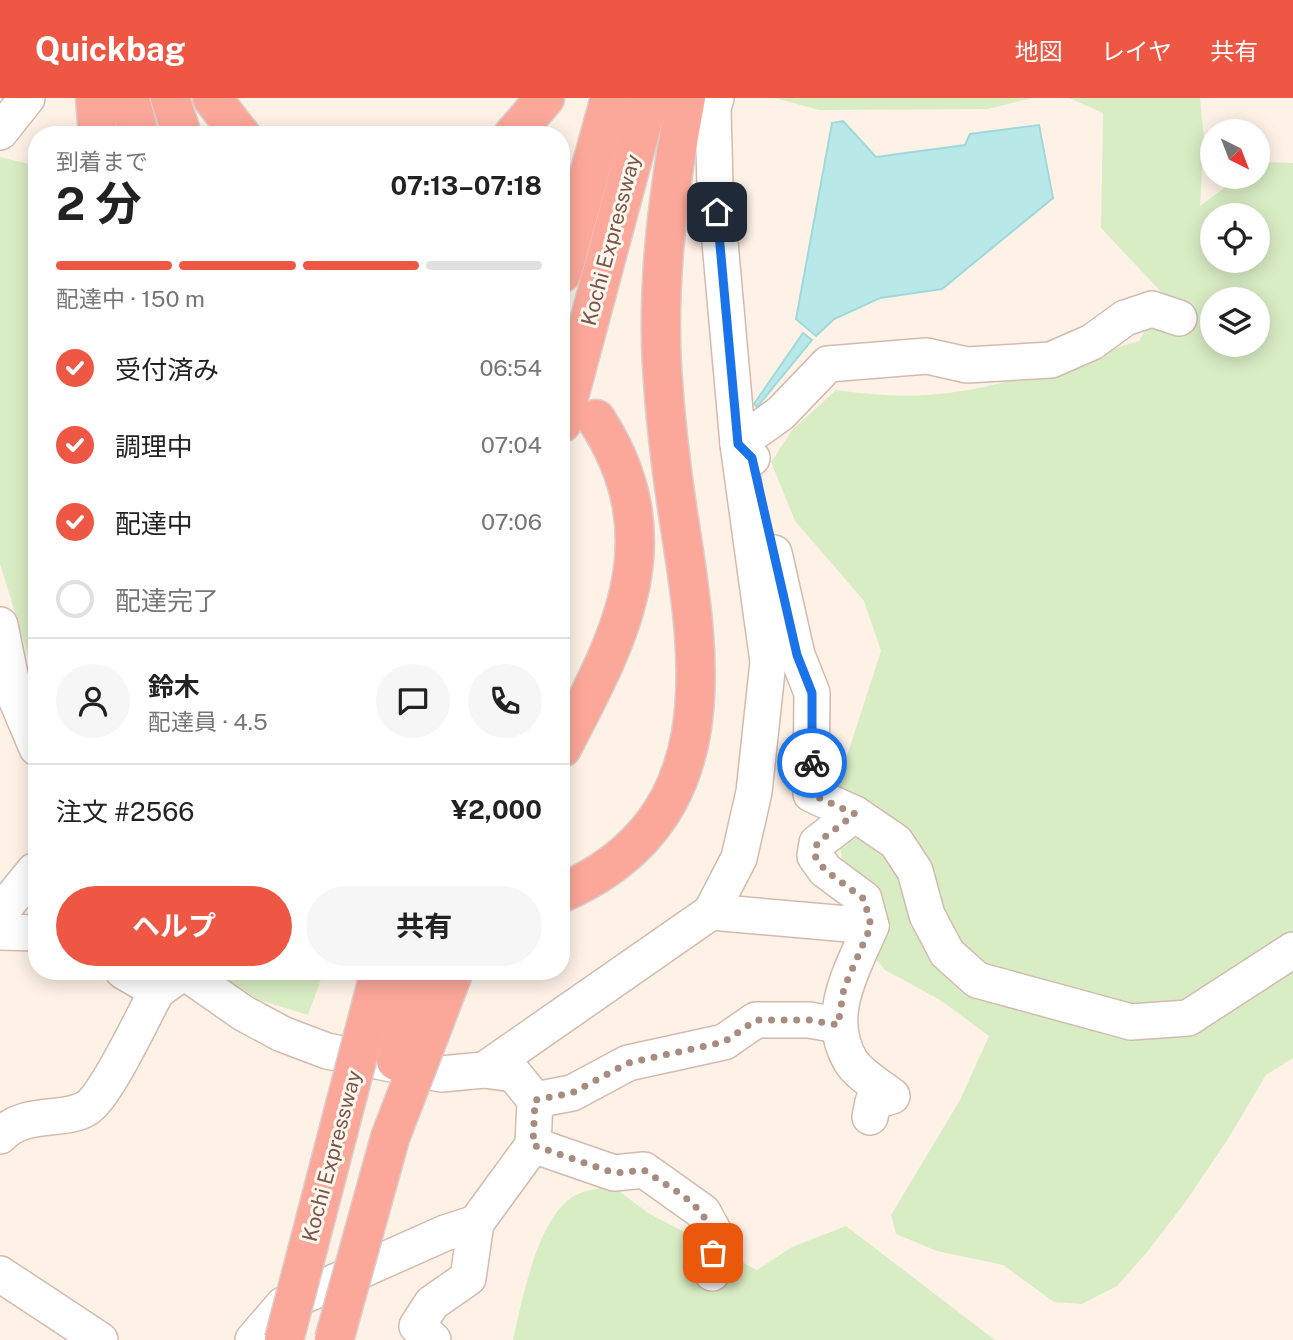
<!DOCTYPE html>
<html lang="ja">
<head>
<meta charset="utf-8">
<style>
	:root { --surface:#fff; --page:#f6f6f6; --text:#222; --muted:#767676; --line:#e0e0e0; --accent:#ef5745 }
	body { margin:0; font-family:"Public Sans","Noto Sans JP",sans-serif; background:var(--page); color:var(--text); height:100vh; display:flex; flex-direction:column; font-size:26px; white-space:nowrap }
	* { box-sizing:border-box; margin:0 }
	p { font-size:23px; color:var(--muted) }
	.icon { flex:none; width:38px; height:38px; fill:none; stroke:currentColor; stroke-width:2; stroke-linecap:round; stroke-linejoin:round }
	.map { position:relative; flex:1; overflow:hidden }
	.details { position:absolute; left:28px; top:28px; width:542px; height:854px; display:flex; flex-direction:column; background:var(--surface); border-radius:28px; box-shadow:0 4px 18px #0003 }
	.details>* { flex:none }
	.needle { width:46px; rotate:138deg }
	.fabs { position:absolute; left:1200px; top:21px; display:grid; gap:14px }
	.fabs a { display:grid; place-items:center; width:70px; height:70px; border-radius:50%; background:var(--surface); box-shadow:0 4px 18px #0003; font-size:35px }
	.pin { position:absolute; display:grid; place-items:center; width:60px; height:60px; color:#fff; margin:-30px; border-radius:14px; box-shadow:0 4px 10px #0006 }
	.courier { position:absolute; display:grid; place-items:center; width:70px; height:70px; margin:-35px; border:5px solid #1a73e8; border-radius:50%; background:#fff; color:#222; box-shadow:0 2px 9px #0007 }
	.headline em { font-style:normal; font-weight:700 }
	.headline div { display:flex; flex-direction:column-reverse }
	.headline { display:flex; align-items:center; justify-content:space-between; height:119px; padding:0 28px }
	h1 { font-size:46px; font-weight:700; line-height:52px }
	.bar { display:grid; grid-template-columns:repeat(4,1fr); gap:10px 7px; align-content:center; height:84px; padding:0 28px }
	.bar i { height:9px; border-radius:5px; background:var(--line) }
	.bar .active { background:var(--accent) }
	.bar p { grid-column:span 4 }
	.line { display:flex; align-items:center; gap:18px; padding:0 28px; border-top:2px solid var(--line) }
	.line div { flex:1 }
	.round { display:grid; place-items:center; flex:none; width:74px; height:74px; border-radius:37px; background:var(--page) }
	ol { padding:0 28px; list-style:none }
	li { display:flex; align-items:center; gap:21px; height:77px }
	li p { margin-inline-start:auto }
	li .icon { padding:7px; border-radius:50%; background:var(--accent); color:#fff; stroke-width:4 }
	li:last-child { color:var(--muted) }
	li i { width:38px; height:38px; border:4px solid var(--line); border-radius:50% }
	.cta { display:flex; gap:14px; margin-top:auto; padding:14px 28px }
	.cta a { flex:1; height:80px; border-radius:42px; background:var(--accent); color:#fff; font-size:28px; font-weight:700; line-height:80px; text-align:center }
	.cta a+a { background:var(--page); color:var(--text) }
	header { display:flex; align-items:center; gap:42px; box-sizing:border-box; height:98px; padding:0 35px; background:var(--accent); color:#fff }
	header strong { font-size:33px }
	nav { display:flex; gap:38px; margin-inline-start:auto; font-size:24px }
	.map>svg:first-child { display:block }
</style>
</head>
<body>
<header>
<strong>Quickbag</strong>
<nav><a>地図</a><a>レイヤ</a><a>共有</a></nav>
</header>
<div class="map">
<svg width="1293" height="1242" viewBox="0 0 1293 1242">
	<rect width="100%" height="100%" fill="#fef2e7"/>
	<g fill="#d9edc4" fill-rule="evenodd">
		<path d="M775 0H1032L988 11 819 12Z"/>
		<path d="M1069 0H1200L1204 41 1200 108 1239 79H1258L1259 64 1293 65V960L1266 977 1228 1041 1184 1106 1148 1153 1117 1188 1082 1206 1054 1204 1003 1167 937 1153 896 1136 891 1117 960 1002 989 938 940 902 885 872 842 821V760L831 707 881 553 864 503 795 423 771 364 793 331 836 292C866 296 896 299 927 297 998 293 1071 263 1139 243L1165 198 1101 130 1103 15ZM1213 117H1258V163H1213ZM1213 201H1258V247H1213Z"/>
		<path d="M0 59 37 68V586L0 466Z"/>
		<path d="M213 873H324L308 917 259 902Z"/>
		<path d="M611 1087 648 1115 757 1172 792 1149 846 1128 995 1242H513C522 1203 537 1120 574 1098 584 1092 600 1091 611 1087Z"/>
	</g>
	<g fill="#b9e8e9" stroke="#9fd9dc" stroke-width="2">
		<path d="M843 23 876 59 965 47 970 36 1039 27 1053 100 942 191 880 200 834 221 816 238 796 221 832 25Z"/>
		<path d="M803 235 812 242 757 309 754 306Z"/>
	</g>
	<g fill="none" stroke-linecap="round" stroke-linejoin="round">
		<defs>
			<g id="minor">
				<path d="M0 34 27 0"/>
				<path d="M752 360 738 346 781 315 828 266 927 258 967 267 1051 262 1092 244 1125 220 1152 211 1179 220"/>
				<path d="M774 455 797 557 812 595 811 696 855 716"/>
				<path d="M0 527 14 596 37 650"/>
				<path d="M711 814 871 828 864 801 825 772 815 758 817 745 855 716 896 744 915 773 927 817 947 855 977 882 1131 924 1188 920 1293 852"/>
				<path d="M0 815 34 773"/>
				<path d="M0 834 37 835"/>
				<path d="M123 873 157 893 175 880"/>
				<path d="M183 873 243 915 282 936 327 953 441 976 484 972 514 976 535 1002 533 1047 476 1125 445 1135 283 1207 253 1242"/>
				<path d="M484 972 711 814 739 760 754 694 768 564 738 346 715 88 713 10 716 0"/>
				<path d="M535 1002 572 995 628 965 724 944 756 922H809L838 927"/>
				<path d="M870 1019 873 1004 892 998C879 988 858 976 850 962 824 917 853 870 871 828"/>
				<path d="M0 1038C25 1011 64 1025 87 1010 107 997 143 918 157 893"/>
				<path d="M533 1047 614 1075 644 1072 703 1114 715 1136 712 1175"/>
				<path d="M0 1176 100 1242"/>
				<path d="M433 1242 417 1228 432 1205 468 1180 476 1125"/>
			</g>
			<g id="highway">
				<path d="M95 0 98 37"/>
				<path d="M130 0 139 37"/>
				<path d="M170 0 182 37"/>
				<path d="M212 0 241 37"/>
				<path d="M513 37 545 0"/>
				<path d="M562 175 610 0"/>
				<path d="M562 325 649 0"/>
				<path d="M562 650C620 539 674 441 596 321"/>
				<path d="M562 795C727 722 702 567 679 422 671 371 665 320 662 269 657 179 669 88 686 0"/>
			</g>
		</defs>
		<use href="#minor" stroke="#d3baae" stroke-width="38"/>
		<use href="#highway" stroke="#dacfcc" stroke-width="41"/>
		<use href="#minor" stroke="#fff" stroke-width="35"/>
		<use href="#highway" stroke="#fba89a" stroke-width="38"/>
		<defs>
			<g id="highway-bridge">
				<path d="M396 963 418 873"/>
				<path d="M284 1242 380 873"/>
				<path d="M334 1242 390 1040 454 873"/>
			</g>
		</defs>
		<use href="#highway-bridge" stroke="#dacfcc" stroke-width="41" stroke-linecap="butt"/>
		<use href="#highway-bridge" stroke="#fba89a" stroke-width="38"/>
	</g>
	<g fill="none" stroke-linecap="round" stroke-linejoin="round">
		<path stroke="#a88c80" stroke-width="7" stroke-dasharray="0 12.6" d="M713 1155C716 1110 677 1095 644 1072L614 1075 533 1047 535 1002 572 995 628 965 724 944 756 922H809L838 927 844 890 871 828 864 801 825 772 815 758 817 745 855 716 811 696 812 665"/>
		<path stroke="#1a73e8" stroke-width="9" d="M717 114 738 346 752 360 797 557 812 595V665"/>
	</g>
	<g text-anchor="middle" stroke-width="6" stroke-linejoin="round" paint-order="stroke">
		<g font-size="21" fill="#7a5549" stroke="#fff7ee">
			<text transform="translate(611 142) rotate(-75)" y="7">Kochi Expressway</text>
			<text transform="translate(332 1058) rotate(-75)" y="7">Kochi Expressway</text>
		</g>
	</g>
</svg>
<div class="fabs">
<a><svg class="needle" viewBox="-14 -14 28 28"><path d="M0-13l5 13h-10z" fill="#e53935"/><path d="M0 13l5-13h-10z" fill="#767676"/></svg></a>
<a><svg class="icon" aria-label="locate" viewBox="0 0 24 24"><circle cx="12" cy="12" r="6"/><path d="M12 2v4M12 18v4M2 12h4M18 12h4"/></svg></a>
<a><svg class="icon" aria-label="layers" viewBox="0 0 24 24"><path d="M12 4l9 5-9 5-9-5zM3 14l9 5 9-5"/></svg></a>
</div>
<div class="pin" style="left:713px;top:1155px;background:#ea580c"><svg class="icon" aria-label="bag" viewBox="0 0 24 24"><path d="M5 8h14l-1 12H6zM9 8a3 3 0 0 1 6 0"/></svg></div>
<div class="pin" style="left:717px;top:114px;background:#1f2937"><svg class="icon" aria-label="home" viewBox="0 0 24 24"><path d="M3 11l9-7 9 7M6 9v11h12V9"/></svg></div>
<div class="courier" style="left:812px;top:665px"><svg class="icon" aria-label="bike" viewBox="0 0 24 24"><circle cx="6" cy="16" r="4"/><circle cx="18" cy="16" r="4"/><path d="M6 16l4-8h5l3 8M10 8l3 8H6M13 5h3"/></svg></div>
<section class="details">
<div class="headline"><div><h1>2 分</h1><p>到着まで</p></div><em>07:13–07:18</em></div>
<div class="bar"><i class="active"></i><i class="active"></i><i class="active"></i><i></i><p>配達中 · 150 m</p></div>
<ol>
<li><svg class="icon" aria-label="check" viewBox="0 0 24 24"><path d="M5 12l5 5 9-10"/></svg>受付済み<p>06:54</p></li>
<li><svg class="icon" aria-label="check" viewBox="0 0 24 24"><path d="M5 12l5 5 9-10"/></svg>調理中<p>07:04</p></li>
<li><svg class="icon" aria-label="check" viewBox="0 0 24 24"><path d="M5 12l5 5 9-10"/></svg>配達中<p>07:06</p></li>
<li><i></i>配達完了</li>
</ol>
<div class="line" style="height:126px"><a class="round"><svg class="icon" aria-label="person" viewBox="0 0 24 24"><circle cx="12" cy="8" r="4"/><path d="M4 21q1-7 8-7t8 7"/></svg></a><div><b>鈴木</b><p>配達員 · 4.5</p></div><a class="round"><svg class="icon" aria-label="chat" viewBox="0 0 24 24"><path d="M4 5h16v11H9l-5 4z"/></svg></a><a class="round"><svg class="icon" aria-label="phone" viewBox="0 0 24 24"><path d="M5 4h4l2 5-3 2q2 4 5 5l2-3 5 2v4C11 20 4 13 5 4z"/></svg></a></div>
<div class="line" style="height:91px"><div>注文 #2566</div><b>¥2,000</b></div>
<div class="cta"><a>ヘルプ</a><a>共有</a></div>
</section>
</div>
</body>
</html>
